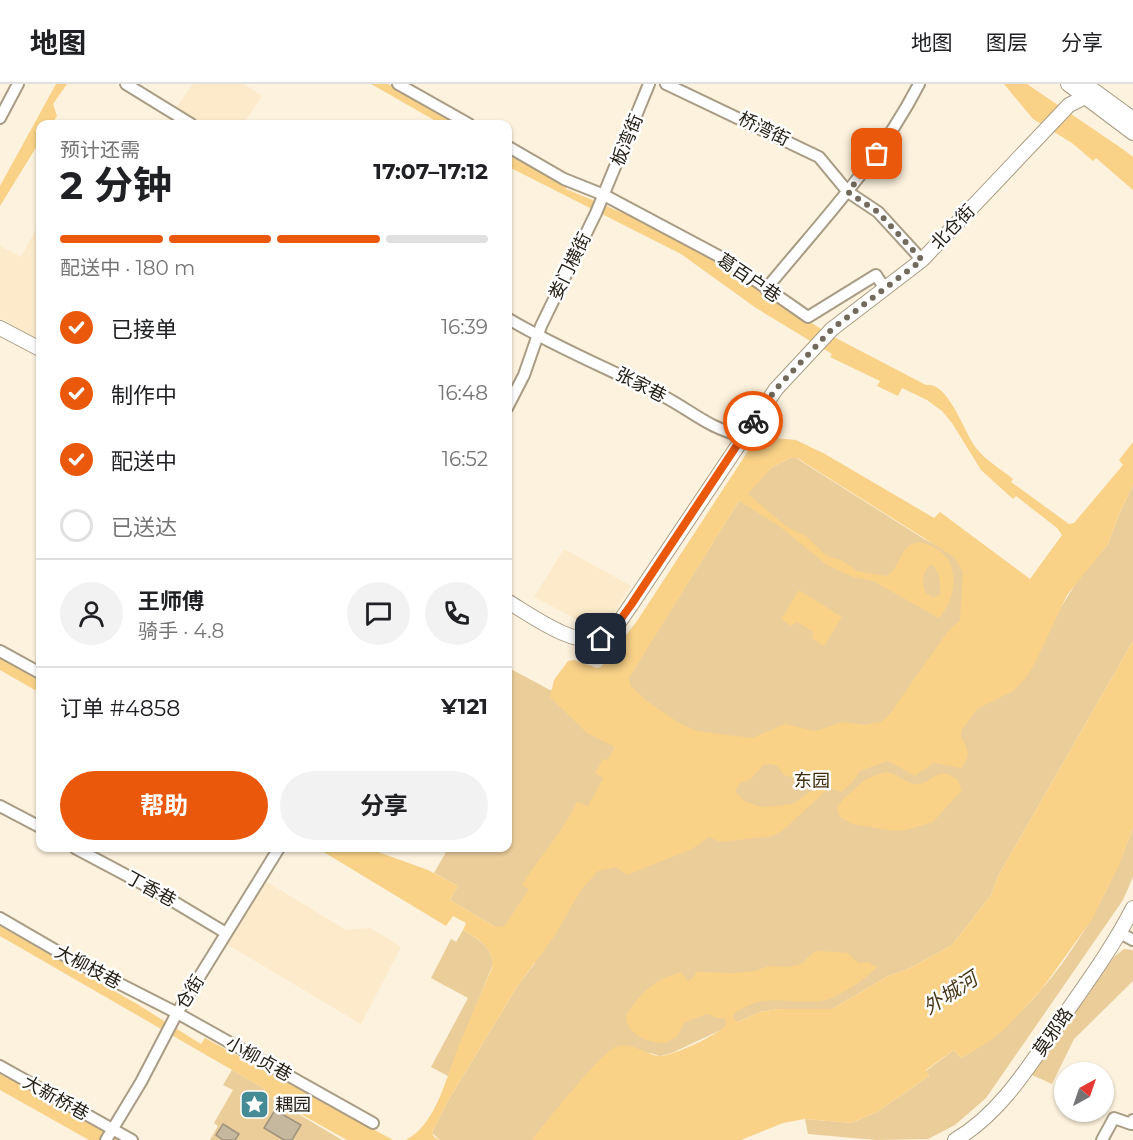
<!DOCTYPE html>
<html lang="zh">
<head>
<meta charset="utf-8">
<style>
	:root { --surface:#fff; --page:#f2f2f2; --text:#202124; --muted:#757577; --line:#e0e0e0; --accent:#ea580c }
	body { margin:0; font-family:Montserrat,"Noto Sans SC",sans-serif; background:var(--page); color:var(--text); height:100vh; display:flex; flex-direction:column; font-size:22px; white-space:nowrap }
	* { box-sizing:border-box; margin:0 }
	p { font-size:20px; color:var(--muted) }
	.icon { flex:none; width:33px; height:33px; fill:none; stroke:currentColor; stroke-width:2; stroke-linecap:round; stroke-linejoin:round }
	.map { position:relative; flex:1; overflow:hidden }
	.sheet { position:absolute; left:36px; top:36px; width:476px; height:732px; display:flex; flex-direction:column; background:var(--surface); border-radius:12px; box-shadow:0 2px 4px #0004 }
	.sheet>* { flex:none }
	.needle { width:39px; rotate:40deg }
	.buttons { position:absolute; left:1054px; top:978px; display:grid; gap:12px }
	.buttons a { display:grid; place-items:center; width:60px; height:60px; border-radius:50%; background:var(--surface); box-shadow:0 2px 4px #0004; font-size:30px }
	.pin { position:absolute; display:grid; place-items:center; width:51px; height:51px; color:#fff; margin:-26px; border-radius:12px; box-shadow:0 3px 9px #0006 }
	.courier { position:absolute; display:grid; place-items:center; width:60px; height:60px; margin:-30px; border:4px solid #ea580c; border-radius:50%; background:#fff; color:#222; box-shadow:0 2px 8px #0007 }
	.head em { font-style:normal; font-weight:700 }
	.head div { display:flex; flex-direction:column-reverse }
	.head { display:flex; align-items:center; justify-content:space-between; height:102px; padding:0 24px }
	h1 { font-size:39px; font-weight:700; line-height:45px }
	.bar { display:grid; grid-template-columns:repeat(4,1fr); gap:9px 6px; align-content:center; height:72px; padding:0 24px }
	.bar i { height:8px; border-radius:4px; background:var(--line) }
	.bar .on { background:var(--accent) }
	.bar p { grid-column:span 4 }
	.line { display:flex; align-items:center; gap:15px; padding:0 24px; border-top:2px solid var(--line) }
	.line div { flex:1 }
	.round { display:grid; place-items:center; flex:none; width:63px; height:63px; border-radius:32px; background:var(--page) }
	ol { padding:0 24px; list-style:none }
	li { display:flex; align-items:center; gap:18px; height:66px }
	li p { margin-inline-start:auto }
	li .icon { padding:6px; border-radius:50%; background:var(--accent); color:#fff; stroke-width:4 }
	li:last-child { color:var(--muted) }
	li i { width:33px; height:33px; border:3px solid var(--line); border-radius:50% }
	.button { display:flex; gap:12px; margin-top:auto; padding:12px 24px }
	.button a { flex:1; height:69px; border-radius:36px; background:var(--accent); color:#fff; font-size:24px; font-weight:700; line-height:69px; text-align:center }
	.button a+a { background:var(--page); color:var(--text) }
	header { display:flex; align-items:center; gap:36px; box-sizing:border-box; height:84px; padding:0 30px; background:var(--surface); border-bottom:2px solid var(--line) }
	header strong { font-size:28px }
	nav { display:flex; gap:33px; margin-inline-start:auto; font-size:21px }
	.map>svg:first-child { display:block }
</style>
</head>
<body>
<header>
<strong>地图</strong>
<nav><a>地图</a><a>图层</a><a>分享</a></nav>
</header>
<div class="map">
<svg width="1133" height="1056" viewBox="0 0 1133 1056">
	<rect width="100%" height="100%" fill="#fdf2dd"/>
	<g fill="#fceaca">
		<path d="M193 0H244L262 12 243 40H199L175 25Z"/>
		<path d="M38 142 40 143V256L0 235V162L21 173Z"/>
		<path d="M564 465 631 502 612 532 604 538 586 539 578 536 534 513Z"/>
		<path d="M265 797 346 846 370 844 401 863 361 940 225 859Z"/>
	</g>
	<g fill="#eacd99">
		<path d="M790 374H796L924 455 1060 525 1079 494 1108 460 1121 426 1133 401V557L998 792 991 811 952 861 910 884 888 892 832 925H778L759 928 672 969 660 972 650 969 543 1042 532 1056H440L432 1049 433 1046 449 1015 517 903 535 879 494 842 450 816 458 802 434 789 446 768 439 764H507V583L550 606 631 590 739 417 771 384Z"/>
		<path d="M1133 744V793L1123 816 986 1014 955 1041 928 1055 876 1056 808 1050 805 1035 851 1039 877 1028 929 992 926 987 954 966 961 974C1044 926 1101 832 1133 744Z"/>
		<path d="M463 846C477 855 491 861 493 880L448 992 431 983 468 914 431 894 451 855 456 858Z"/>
		<path d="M1124 865 1133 866V897L1074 955 1052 1000 1032 991 1114 873Z"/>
		<path d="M232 986 265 1005 263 1009 342 1056H210L218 1042 214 1039 233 1006 223 1001Z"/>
	</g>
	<g fill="#f9d288" fill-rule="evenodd">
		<path d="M56 0H67L53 20 57 32 52 40H40V57L0 122V102Z"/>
		<path d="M371 0H388L459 40H441Z"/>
		<path d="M1004 0H1027L1124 66 1133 73V106L1096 74 1093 77 1072 59 1033 35Z"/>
		<path d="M507 73C517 72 553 96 567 101L566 105 642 137 716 176 759 200 792 227 834 253 926 301C949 298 964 349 976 364 985 376 1001 385 1013 395L1011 398 1069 440 1074 439 1123 381 1119 376 1133 358V401L1121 426 1108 460 1067 511 1034 581 1025 595 1013 607 977 625 961 647V653C969 665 971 672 961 684L933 679 915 692 888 677 860 687 850 701 841 708 829 704 782 747 772 752 720 758 709 753 692 765 627 791 616 783 598 787 581 806 555 851 517 903 449 1015 432 1048 434 1053 440 1056H406C437 1040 447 990 459 961 470 935 481 910 492 884 495 864 478 855 463 846L466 839 453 832 446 842 317 764H367L428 786 458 802 450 816 494 842 502 843 506 840 529 805 522 801C540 771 562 750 577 718L588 722 603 694 595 689 603 675 607 676 615 663 587 649 550 613 554 596 568 577 574 576 597 584 601 583 637 537 752 361 775 354 796 356 825 370 934 434 940 428 1030 495 1062 451 1057 444 1016 412 1013 415 981 386 952 339 942 327 927 316 902 304 898 312 877 302 880 297 830 273 832 270 756 224 681 170 507 82ZM790 374H797L954 473 963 488 960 536 948 547 889 631 881 638 864 641 843 638 815 647 785 640 752 654 697 647 679 639 647 617 631 602 629 594 739 417 779 442 827 481 853 493 873 497 939 534C956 515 962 478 935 464 930 461 923 458 917 459 900 460 900 485 887 492L857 487 841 476 827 472 807 453 786 442 748 410 771 384ZM932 481C940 488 941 500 940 510L933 514 926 509C921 499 922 485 932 481ZM771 680 777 682 784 691 820 701 793 720 761 723 744 717 735 707 740 699 751 695 763 681Z"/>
		<path d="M799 506 842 533 824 562 812 554 813 548 797 538 791 542 781 535Z"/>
		<path d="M1133 557V744L1119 781 1092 835 1042 905 1006 944 985 960 961 974 954 966 926 986 929 992 877 1028 851 1039 805 1035 783 1039 741 1056H532C545 1039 600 970 615 963 632 956 644 971 660 972 673 972 718 951 726 941L725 934H718L707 930 685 938 677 952 666 959C650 959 626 952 626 932 642 907 654 896 681 888L688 897 694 893 696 888 735 889 755 887 769 882 788 883 801 880 814 868 820 867 847 869 859 879 868 878 877 883C864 896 839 914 820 917 788 921 764 907 734 930L733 934 738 938 759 928 778 925H832L888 892 910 884 952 861 991 811 998 792Z"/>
		<path d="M0 571 40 594V609L0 586Z"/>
		<path d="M885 688C897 688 905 700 917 700 934 700 934 680 957 695L962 706 933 738 906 746 894 747 852 740 839 732 837 724 843 715 866 695Z"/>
		<path d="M0 842 137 920 201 960 205 954 393 1056H347L263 1009 265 1005 0 852Z"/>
		<path d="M0 990 122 1056H89L0 1006Z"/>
	</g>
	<g fill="#c5b89f" stroke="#a0937c" stroke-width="1.5">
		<path d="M275 1026 301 1041 292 1056H284L264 1044Z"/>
		<path d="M223 1040 239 1050 235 1056H223L216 1051Z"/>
	</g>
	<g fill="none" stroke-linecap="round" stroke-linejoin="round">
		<defs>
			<g id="minor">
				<path d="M126 0 191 40"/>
				<path d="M398 0 469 40"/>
				<path d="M666 0 819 73 848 108 878 128 922 176"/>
				<path d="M0 34 18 0"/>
				<path d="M507 62 564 95 604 111 726 176 808 233 876 191 885 205"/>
				<path d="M766 205C821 138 879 78 919 0"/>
				<path d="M507 234C557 264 612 286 665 313 693 328 710 345 743 352"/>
				<path d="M507 324 524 291 541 242 596 129 649 0"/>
				<path d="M0 567 40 589"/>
				<path d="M0 722 40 743"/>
				<path d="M75 764 156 807 226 849"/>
				<path d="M0 834 69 874 177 929 373 1039"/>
				<path d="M1120 849 1133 856"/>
				<path d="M0 982 132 1056"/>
				<path d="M106 1056 141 998 177 929 279 764"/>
				<path d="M1102 1056 1114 1034 1131 1040 1133 1036"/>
			</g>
			<g id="major">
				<path d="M1068 0 1133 49"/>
				<path d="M1085 0 1133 35"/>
				<path d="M0 244 40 265"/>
				<path d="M507 517C529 530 579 567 604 553 616 546 623 532 631 521L776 305 832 245 922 176 1069 21 1085 13"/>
				<path d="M955 1056C1003 1028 1032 977 1063 933 1088 897 1113 863 1133 824"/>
			</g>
		</defs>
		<use href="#minor" stroke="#a99c84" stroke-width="14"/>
		<use href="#major" stroke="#a99c84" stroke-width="16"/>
		<use href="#minor" stroke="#fff" stroke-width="10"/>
		<use href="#major" stroke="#fff" stroke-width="14"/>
	</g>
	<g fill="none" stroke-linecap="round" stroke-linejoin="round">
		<path stroke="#716a5d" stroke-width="6" stroke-dasharray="0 10.8" d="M753 337 776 305 832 245 922 176 878 128 848 108 877 70"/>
		<path stroke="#ea580c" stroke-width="8" d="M601 555 615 543 631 521 753 337"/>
	</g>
	<defs>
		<symbol id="sight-square" viewBox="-11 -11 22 22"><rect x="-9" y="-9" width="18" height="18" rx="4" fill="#458b96" stroke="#fff"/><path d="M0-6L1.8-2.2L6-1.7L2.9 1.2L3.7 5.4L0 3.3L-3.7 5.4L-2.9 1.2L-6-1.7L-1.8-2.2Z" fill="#fff"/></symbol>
	</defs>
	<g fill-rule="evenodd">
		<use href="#sight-square" x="238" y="1004" width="33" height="33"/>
	</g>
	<g text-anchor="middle" stroke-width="5" stroke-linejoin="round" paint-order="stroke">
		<g font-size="18" fill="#262118" stroke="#fff">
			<text transform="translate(764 45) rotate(26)" y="6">桥湾街</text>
			<text transform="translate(627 56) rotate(-67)" y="6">板湾街</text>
			<text transform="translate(953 143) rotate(-46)" y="6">北仓街</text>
			<text transform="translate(570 182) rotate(-64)" y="6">娄门横街</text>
			<text transform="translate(749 194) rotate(34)" y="6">葛百户巷</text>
			<text transform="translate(641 301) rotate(27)" y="6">张家巷</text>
			<text transform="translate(151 805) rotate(29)" y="6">丁香巷</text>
			<text transform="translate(88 883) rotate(28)" y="6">大柳枝巷</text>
			<text transform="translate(190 908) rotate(-58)" y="6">仓街</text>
			<text transform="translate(1053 948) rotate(-55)" y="6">莫邪路</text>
			<text transform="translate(259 975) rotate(29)" y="6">小柳贞巷</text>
			<text transform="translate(56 1014) rotate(29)" y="6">大新桥巷</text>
		</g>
		<g font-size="18" fill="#3f2f0e" stroke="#fff">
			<text x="812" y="703">东园</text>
		</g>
		<g font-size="18" fill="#262118" stroke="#fff" text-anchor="start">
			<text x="275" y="1027">耦园</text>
		</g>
		<g font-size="20" font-style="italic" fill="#493818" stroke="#fff">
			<text transform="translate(950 909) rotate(-33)" y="7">外城河</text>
		</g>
	</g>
</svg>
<div class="buttons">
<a><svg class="needle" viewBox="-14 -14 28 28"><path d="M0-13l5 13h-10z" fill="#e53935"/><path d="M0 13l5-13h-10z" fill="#757577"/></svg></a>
</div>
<div class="pin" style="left:877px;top:70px;background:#ea580c"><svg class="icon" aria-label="bag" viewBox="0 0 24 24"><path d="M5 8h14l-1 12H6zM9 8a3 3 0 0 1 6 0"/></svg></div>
<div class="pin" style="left:601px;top:555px;background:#1f2937"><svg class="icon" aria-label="home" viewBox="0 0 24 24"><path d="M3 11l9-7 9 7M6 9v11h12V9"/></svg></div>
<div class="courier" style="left:753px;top:337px"><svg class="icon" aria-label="bike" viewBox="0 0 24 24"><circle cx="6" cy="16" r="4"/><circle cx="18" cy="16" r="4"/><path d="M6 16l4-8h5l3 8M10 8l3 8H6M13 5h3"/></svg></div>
<section class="sheet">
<div class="head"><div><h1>2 分钟</h1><p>预计还需</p></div><em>17:07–17:12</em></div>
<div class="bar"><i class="on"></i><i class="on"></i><i class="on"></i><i></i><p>配送中 · 180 m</p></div>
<ol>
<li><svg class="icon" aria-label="check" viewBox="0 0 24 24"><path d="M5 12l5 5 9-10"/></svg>已接单<p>16:39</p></li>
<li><svg class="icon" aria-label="check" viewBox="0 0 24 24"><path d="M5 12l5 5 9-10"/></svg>制作中<p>16:48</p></li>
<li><svg class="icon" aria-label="check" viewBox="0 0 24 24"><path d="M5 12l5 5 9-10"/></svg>配送中<p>16:52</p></li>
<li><i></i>已送达</li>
</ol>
<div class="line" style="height:108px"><a class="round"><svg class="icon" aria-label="person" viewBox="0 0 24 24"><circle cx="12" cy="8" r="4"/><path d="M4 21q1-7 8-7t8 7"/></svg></a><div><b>王师傅</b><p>骑手 · 4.8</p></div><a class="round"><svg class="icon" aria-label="chat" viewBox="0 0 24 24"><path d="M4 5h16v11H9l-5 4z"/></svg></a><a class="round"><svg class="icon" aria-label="phone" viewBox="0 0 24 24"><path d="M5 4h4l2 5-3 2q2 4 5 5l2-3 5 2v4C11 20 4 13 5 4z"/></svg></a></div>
<div class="line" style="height:78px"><div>订单 #4858</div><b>¥121</b></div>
<div class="button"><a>帮助</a><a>分享</a></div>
</section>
</div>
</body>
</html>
